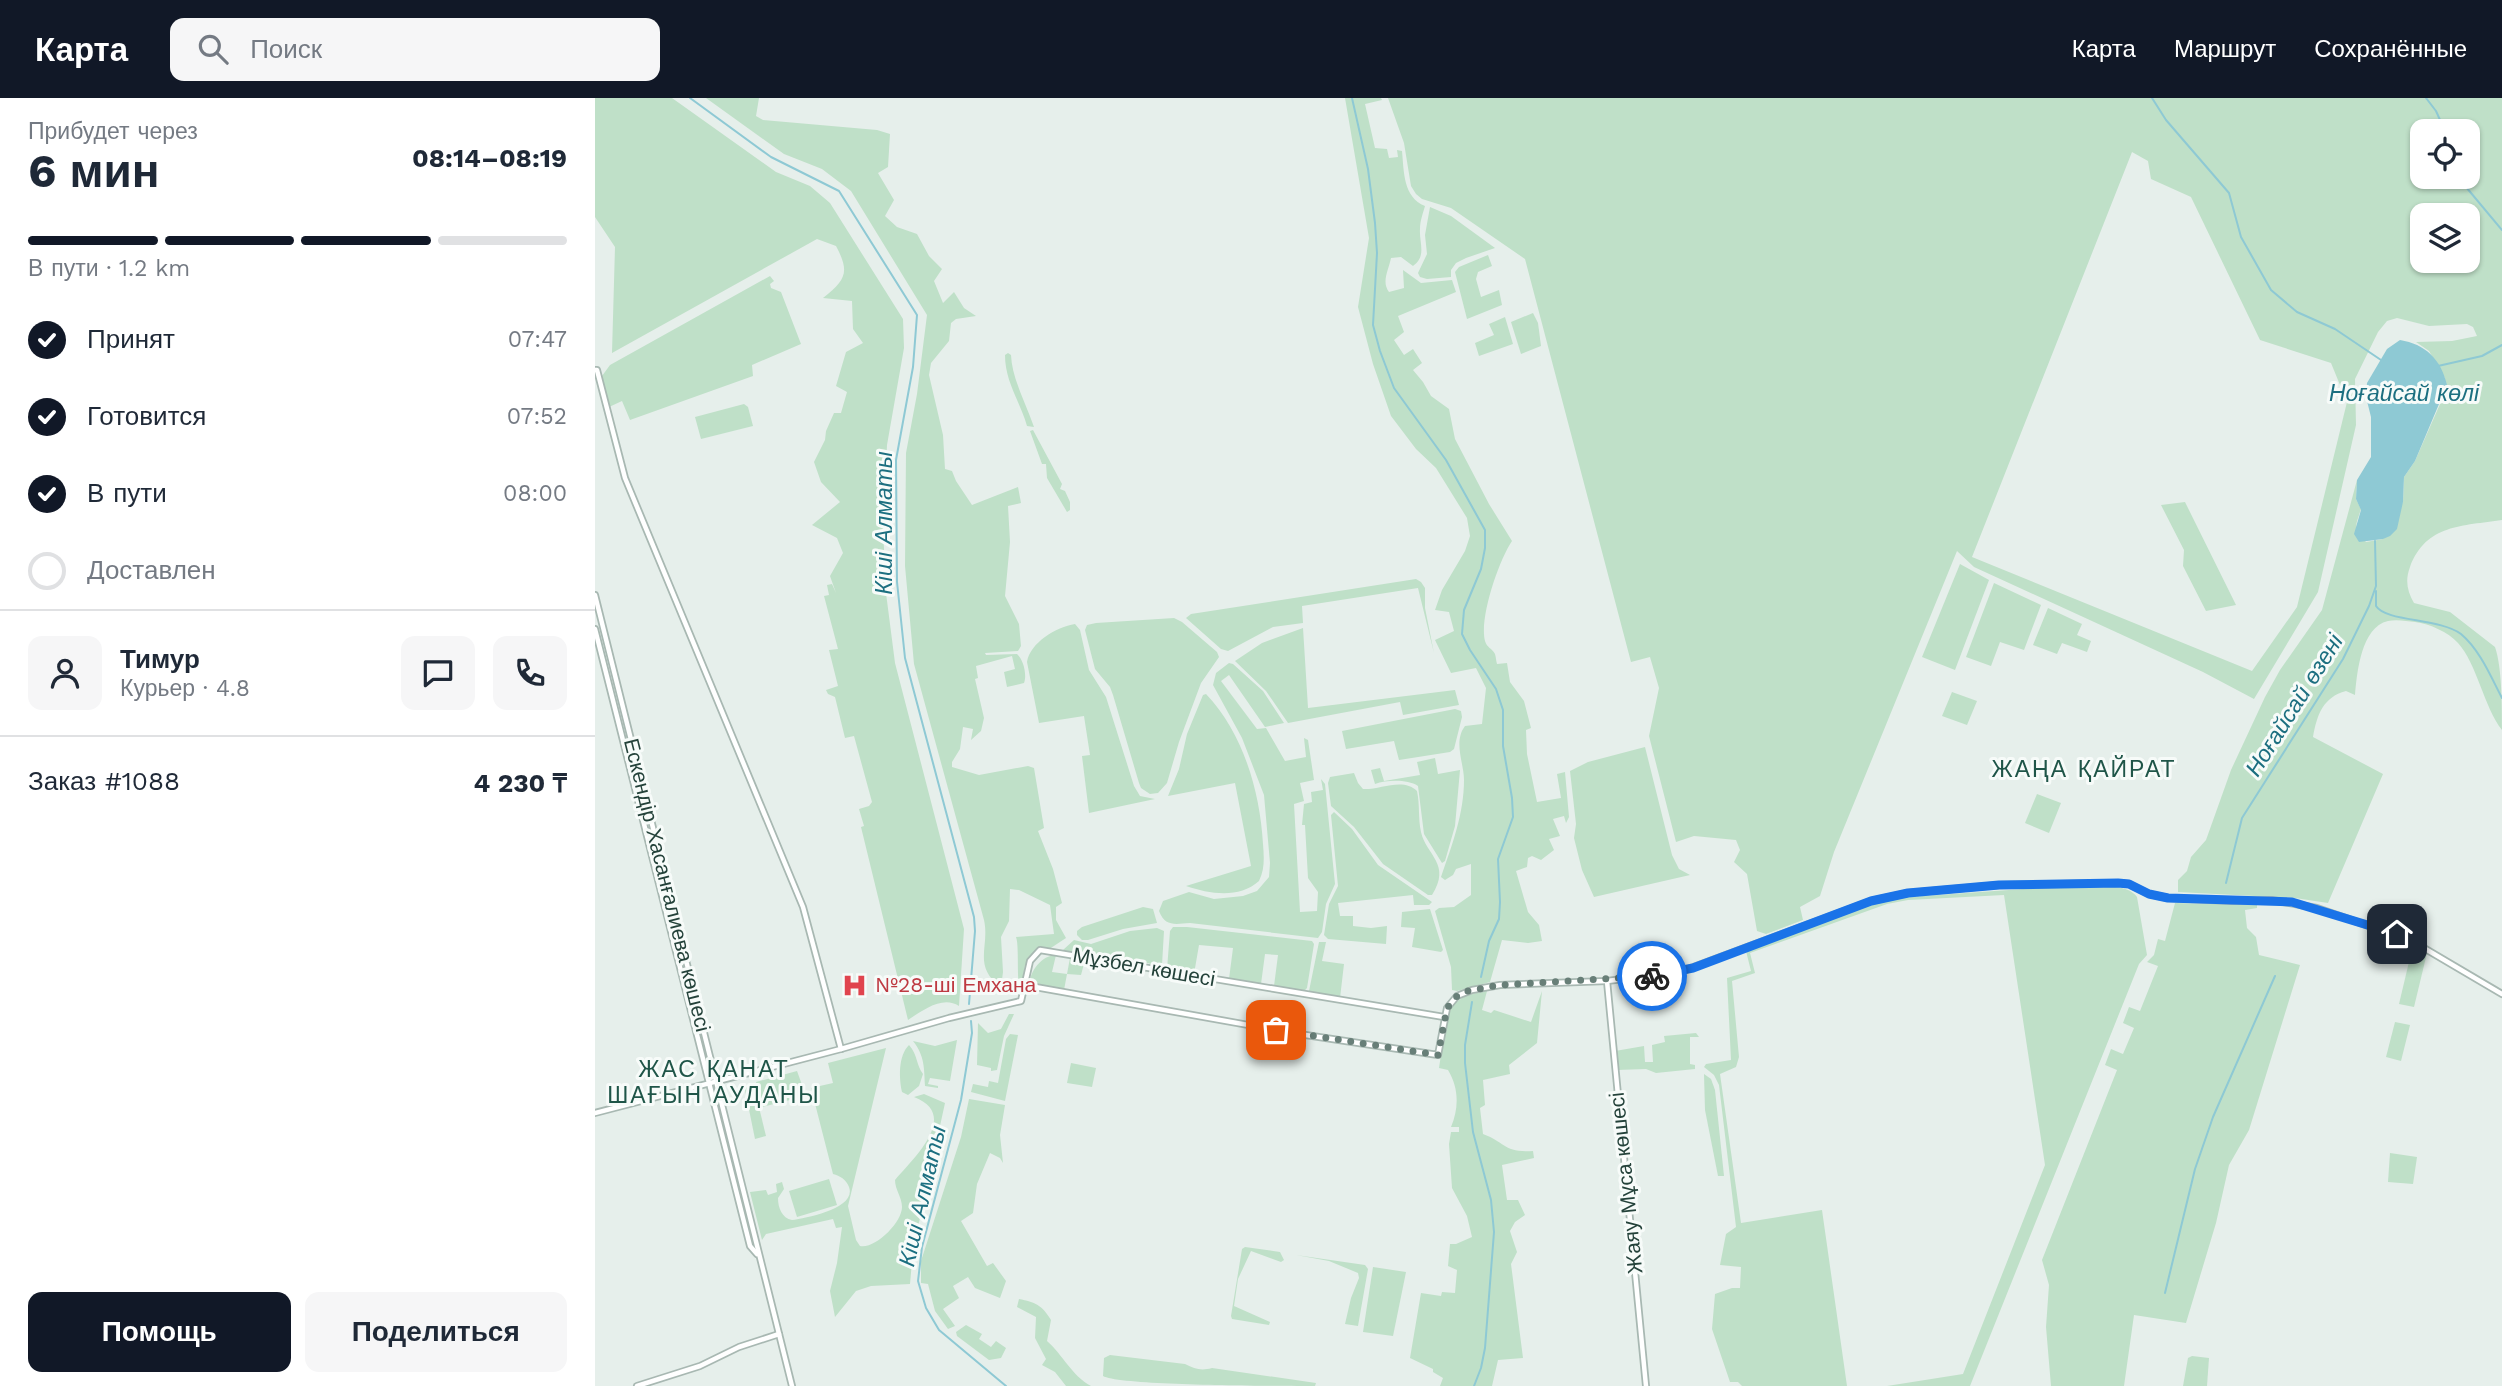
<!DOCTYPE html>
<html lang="ru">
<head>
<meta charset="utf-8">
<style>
	:root { --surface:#fff; --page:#f6f6f7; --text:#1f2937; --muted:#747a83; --line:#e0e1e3; --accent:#111827 }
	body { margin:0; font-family:"Work Sans",sans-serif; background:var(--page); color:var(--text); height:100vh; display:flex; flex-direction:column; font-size:26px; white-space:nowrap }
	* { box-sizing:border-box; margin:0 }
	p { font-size:23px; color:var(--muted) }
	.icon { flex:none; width:38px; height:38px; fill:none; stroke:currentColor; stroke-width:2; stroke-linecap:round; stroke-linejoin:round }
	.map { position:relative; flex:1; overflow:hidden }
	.side { display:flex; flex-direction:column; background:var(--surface); width:595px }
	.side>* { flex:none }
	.tools { position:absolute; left:1815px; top:21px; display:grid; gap:14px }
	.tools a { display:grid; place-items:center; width:70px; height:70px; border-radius:14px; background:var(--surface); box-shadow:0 2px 5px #0004; font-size:35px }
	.pin { position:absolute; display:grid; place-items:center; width:60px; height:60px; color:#fff; margin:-30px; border-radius:14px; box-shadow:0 4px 10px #0006 }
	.courier { position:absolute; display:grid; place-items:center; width:70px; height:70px; margin:-35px; border:5px solid #1a73e8; border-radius:50%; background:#fff; color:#222; box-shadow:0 2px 9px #0007 }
	.headline em { font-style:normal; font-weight:700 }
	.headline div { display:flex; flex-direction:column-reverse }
	.headline { display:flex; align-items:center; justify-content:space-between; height:119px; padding:0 28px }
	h1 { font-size:46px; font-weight:700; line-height:52px }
	.bar { display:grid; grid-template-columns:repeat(4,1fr); gap:10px 7px; align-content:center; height:84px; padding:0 28px }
	.bar i { height:9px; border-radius:5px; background:var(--line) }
	.bar .current { background:var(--accent) }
	.bar p { grid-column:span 4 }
	.line { display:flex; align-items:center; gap:18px; padding:0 28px; border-top:2px solid var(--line) }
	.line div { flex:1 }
	.round { display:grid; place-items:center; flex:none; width:74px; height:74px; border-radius:14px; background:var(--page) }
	ol { padding:0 28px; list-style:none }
	li { display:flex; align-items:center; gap:21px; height:77px }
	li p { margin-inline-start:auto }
	li .icon { padding:7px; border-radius:50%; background:var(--accent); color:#fff; stroke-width:4 }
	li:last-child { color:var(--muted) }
	li i { width:38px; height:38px; border:4px solid var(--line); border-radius:50% }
	.button { display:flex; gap:14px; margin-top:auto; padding:14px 28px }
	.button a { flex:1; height:80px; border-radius:14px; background:var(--accent); color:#fff; font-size:28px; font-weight:700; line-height:80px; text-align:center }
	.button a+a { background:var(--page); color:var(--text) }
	header { display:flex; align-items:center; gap:42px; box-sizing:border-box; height:98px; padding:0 35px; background:var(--accent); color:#fff }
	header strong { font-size:33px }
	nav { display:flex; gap:38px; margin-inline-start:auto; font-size:24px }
	.search { width:490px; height:63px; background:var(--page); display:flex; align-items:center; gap:18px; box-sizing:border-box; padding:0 24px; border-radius:14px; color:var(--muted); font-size:26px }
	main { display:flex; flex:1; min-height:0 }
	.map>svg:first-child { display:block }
</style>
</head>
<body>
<header>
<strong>Карта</strong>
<div class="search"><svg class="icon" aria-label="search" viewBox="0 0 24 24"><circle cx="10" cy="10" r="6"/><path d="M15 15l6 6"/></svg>Поиск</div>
<nav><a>Карта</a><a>Маршрут</a><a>Сохранённые</a></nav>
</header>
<main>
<section class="side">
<div class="headline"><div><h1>6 мин</h1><p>Прибудет через</p></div><em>08:14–08:19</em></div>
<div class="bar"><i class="current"></i><i class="current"></i><i class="current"></i><i></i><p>В пути · 1.2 km</p></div>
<ol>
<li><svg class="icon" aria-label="check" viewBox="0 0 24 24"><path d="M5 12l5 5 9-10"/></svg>Принят<p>07:47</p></li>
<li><svg class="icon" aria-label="check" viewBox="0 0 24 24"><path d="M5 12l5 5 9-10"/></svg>Готовится<p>07:52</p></li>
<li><svg class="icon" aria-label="check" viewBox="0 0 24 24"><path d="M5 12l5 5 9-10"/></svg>В пути<p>08:00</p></li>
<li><i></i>Доставлен</li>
</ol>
<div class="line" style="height:126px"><a class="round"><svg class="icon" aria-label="person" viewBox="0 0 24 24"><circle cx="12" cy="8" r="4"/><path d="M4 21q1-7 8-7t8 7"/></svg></a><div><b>Тимур</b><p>Курьер · 4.8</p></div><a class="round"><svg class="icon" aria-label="chat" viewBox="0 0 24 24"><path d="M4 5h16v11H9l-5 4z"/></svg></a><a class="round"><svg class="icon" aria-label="phone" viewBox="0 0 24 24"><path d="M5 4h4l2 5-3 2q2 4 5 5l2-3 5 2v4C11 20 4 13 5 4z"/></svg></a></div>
<div class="line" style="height:91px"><div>Заказ #1088</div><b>4 230 ₸</b></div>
<div class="button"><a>Помощь</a><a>Поделиться</a></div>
</section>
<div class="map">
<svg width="1907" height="1288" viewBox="0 0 1907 1288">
	<rect width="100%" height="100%" fill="#e6efeb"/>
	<g fill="#bfe0c8" fill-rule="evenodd">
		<path d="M0 0H77L181 74 215 88 235 105 308 221 309 250 292 347 288 429 291 495 300 565 369 831 364 908C348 897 328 912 313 922L266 729 269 728 264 711 274 708 277 704 259 638 250 640 240 599 233 596 231 592 243 588 234 552 243 551 229 498 234 497 232 487 237 486 241 495 235 478 248 455 242 440 217 427 245 404 226 384 219 364 230 342 231 333 239 315H246L252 294 241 288 251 254 268 245 258 231 257 203 228 200C251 182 255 174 241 148L222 141 17 255 20 149 0 119Z"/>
		<path d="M111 0H164L161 18 168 22 282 32 295 36 293 69 283 75 299 102 290 118 302 129 322 136 334 158 347 171 339 183 348 205 359 194 369 210 381 218 361 221 356 225 354 243 336 265 334 277 348 337 350 371 357 373 361 383 377 407 423 389 426 405 413 408 415 444 410 498 424 526 426 548 423 553 390 555 391 557 422 556C429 562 432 578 429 585L412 589 409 574 420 571 417 558 381 568 383 580 380 581 389 620 386 633 376 642 378 631 368 629 365 651 357 664V669L384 677 433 668 439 670 449 730 443 733 458 771 467 805 461 809V822L471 840 430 867 427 886 420 895 416 894 424 887C422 875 424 846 421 839L459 836 455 807 424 792 415 791 414 823 406 839 408 874 406 889C377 868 395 849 389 822L319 566 310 468 311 355 322 296 332 217 256 93 227 71 189 56Z"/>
		<path d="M750 0H786L787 2 770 6 780 50 792 51 794 60 803 59 802 52 807 53C809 74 808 99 830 108 828 115 825 123 825 131 824 145 832 158 818 168L806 159 796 160C794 171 786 184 794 194L809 190 808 172 826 185 857 182 861 194 803 218 809 234 799 242 809 257 818 251 827 265 818 272 828 284 836 298 854 311 860 341 894 406 917 443C904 462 884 520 890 543 892 550 897 550 900 556 901 559 901 563 902 566L912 565 915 584 929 603 936 630 931 632 932 656 942 704 966 700 962 676 970 674 974 719 971 725 969 718 958 721 965 738 954 741 959 752 946 762 937 758 933 760 932 769 921 773 933 814 944 827 947 843 933 845 907 842 895 884 862 893 857 892 856 869 840 813 844 810 859 809 876 797V766L861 771 858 777 850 782 846 779C857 747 869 716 869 682 869 665 858 644 870 628L887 626 891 590 881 570 856 575 840 542 859 533 854 514 840 512 847 492 870 453 875 438 872 420 841 370 821 351 796 318 778 266 763 209 774 140Z"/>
		<path d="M793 0H1907V422C1868 428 1831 426 1815 469 1810 482 1812 493 1819 505L1855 514 1900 549C1907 569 1907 608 1907 632 1889 609 1882 566 1863 545 1853 534 1835 526 1820 524 1812 523 1801 521 1793 523 1766 529 1762 575 1760 597L1751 593C1728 599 1722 617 1718 639L1788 676 1733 805 1700 800 1583 794V782L1592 773 1596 759 1611 742 1636 672 1670 599 1685 572 1727 512 1762 382 1761 401 1766 411C1760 430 1758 429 1771 444L1788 441 1808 404 1809 379 1820 363 1849 297 1850 280 1834 253 1821 244 1857 243 1882 238 1878 229 1872 226 1834 228 1802 220 1792 223 1783 234 1760 281 1761 327 1723 494 1659 601 1608 574 1379 469 1362 453 1239 754 1225 798 1205 809 1208 822 1171 836 1162 833 1152 776 1139 764 1145 752 1141 742 1099 738 1081 744 1054 638 1064 590 1055 559 1036 564 930 161 856 110 827 101 821 96 816 88 809 45ZM1827 33H1872V79H1827ZM1537 54 1553 63 1556 81 1596 99 1665 242 1736 265 1752 304 1702 509 1657 573 1377 459ZM1827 117H1872V163H1827Z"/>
		<path d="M835 109 856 118 900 150 871 160 861 165 856 172V179L832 181 825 179 823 175 832 156 830 137Z"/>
		<path d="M893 157 897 168 883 174 881 181 886 199 904 192 907 207 872 221 860 174 864 169Z"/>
		<path d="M175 178 179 183 175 186 176 190 186 194 206 246 157 267 158 278 35 322 27 303 14 309 7 278 15 267Z"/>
		<path d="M938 215 943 225 946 248 926 256 916 224Z"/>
		<path d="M910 219 918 246 884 258 880 245 899 237 894 226Z"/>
		<path d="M413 255 416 257C417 281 431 305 439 329L432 328C425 303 410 284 410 257Z"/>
		<path d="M149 306 153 309 158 328 106 341 100 319Z"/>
		<path d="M438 332 467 386 465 391 470 393 475 404V412L472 414 452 380 451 366H447L435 333Z"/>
		<path d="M1590 404 1641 507 1611 513 1588 468 1589 452 1566 407Z"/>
		<path d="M1365 466 1394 482 1360 572 1327 559Z"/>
		<path d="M821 481 826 484 830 490V510L839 555 823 490 707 508 708 525 678 529 633 553 626 551 591 520 596 516Z"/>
		<path d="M1399 485 1446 507 1429 552 1405 544 1396 568 1371 559Z"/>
		<path d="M1453 510 1487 526 1482 537 1496 543 1492 554 1467 545 1462 556 1438 547Z"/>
		<path d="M579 520 587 524 622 554 624 559 606 585 584 644 572 685 563 695 555 696 546 690 544 685 518 597 515 589 500 571 490 532 492 527 501 525Z"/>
		<path d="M480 526 485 532 494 572 511 599 539 688 545 698 560 701 494 715 487 658 495 657 489 618 444 625 432 564C435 545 461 529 480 526Z"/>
		<path d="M708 530 713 610 860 592 864 607 808 617 805 604 693 625 671 593 640 563 667 545Z"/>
		<path d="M634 565 638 566 668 593 689 625 670 629 634 577 626 583 662 631 671 630 690 663 711 659 709 640 713 642 719 682 705 685 709 703 699 706 705 814 722 813 723 794 713 780 710 727H707L709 706 717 704 716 694 728 692 726 681 730 686 740 786 731 806 727 834 723 840 595 825C580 826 570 829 564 813L568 803 594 794 619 801 648 798 662 793 674 779 675 765 669 697 647 640 618 587 621 575Z"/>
		<path d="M1357 594 1382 603 1372 627 1347 618Z"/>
		<path d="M611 596C648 635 665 693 668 746 669 759 670 771 664 783 644 801 615 796 591 788L656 768 640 685 573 698 584 671 592 636 608 597Z"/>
		<path d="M860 611 866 613 867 619 859 651 855 654 804 662 799 643 751 651 747 633Z"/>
		<path d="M1050 649 1077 757 1084 771 1095 777 999 799 987 772 979 740 981 726 975 673 993 664Z"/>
		<path d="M840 660 843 676 865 672 860 728 850 763 847 765 829 736 823 688C812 681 792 682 780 686L776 672 785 670 789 683 825 677 822 664Z"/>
		<path d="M759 675 763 685 768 691C785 692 808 679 822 693 825 707 823 720 826 734 831 757 857 766 837 797H833L788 766 759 729 736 708 733 685 735 679Z"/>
		<path d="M1442 696 1466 705 1454 735 1430 725Z"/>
		<path d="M739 714 757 731 783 767 837 804 834 807H819L818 797 743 805 745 818H758V828L776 830 792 828 791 846 733 841 729 837 734 806 743 788 736 717Z"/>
		<path d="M1520 789C1529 790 1537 792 1542 799L1552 857 1544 866 1375 1288H1292L1368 1276 1450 1067 1409 797 1313 802 1292 806 1155 855 1160 875 1137 883 1144 959 1141 969 1125 976 1146 1125 1227 1112 1252 1288H1147L1143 1284H1135L1117 1231 1120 1196 1137 1190H1145L1146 1169 1125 1167 1131 1136 1141 1129 1124 987 1119 977 1109 969 1111 966 1136 962 1132 880 1156 873 1151 853 1263 811 1299 800 1443 790Z"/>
		<path d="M1580 805 1662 807V810L1650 812 1652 830 1661 839 1664 857 1705 867 1654 1032 1634 1067 1621 1125 1591 1225 1539 1217 1529 1288H1456L1451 1229 1454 1187 1447 1162 1522 972 1510 967 1516 951 1528 956 1539 930 1528 925 1534 909 1545 913 1563 868 1552 864 1559 857 1563 841 1570 843Z"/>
		<path d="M548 809 558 811 562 825 528 831 493 842H487L482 837V833L487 829Z"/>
		<path d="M835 811 848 852 846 854 817 849 820 830 806 829 807 814Z"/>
		<path d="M578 829H592L717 843 719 846 712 890 709 893 679 888 683 857 670 856 666 886 634 881 638 850 604 847 599 876 572 871 575 833Z"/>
		<path d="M562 830 569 833 567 867 563 869 553 865H536L470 854 468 852 479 842 496 846 535 833Z"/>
		<path d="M724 844H731L727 863 749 866 745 900 714 893Z"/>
		<path d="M1818 847 1832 855 1819 909 1804 906Z"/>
		<path d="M461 857 457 874 472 876 475 860 490 862 486 877 472 876 469 892 435 886C434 874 447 857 461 857Z"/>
		<path d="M892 893 887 912 896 915 899 912 936 924 947 893 942 945 914 967 915 976 888 982 890 1007 885 1010 888 1036C910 1044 909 1055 938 1053L939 1060 907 1067 912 1102H923L930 1117 920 1124 915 1133 922 1154 916 1166 928 1260 903 1262 897 1288H845L848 1280 838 1274V1271L815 1260 826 1195 846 1198 847 1194 860 1195 862 1172 853 1168 855 1146H861L877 1139 872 1118 857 1090 854 1046 856 1034H864V1029H856C864 1010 864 990 853 972L844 970 852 916C862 899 874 896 892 893Z"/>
		<path d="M414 916H419L409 938 402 972 396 973V970L382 967 383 925 393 935 406 931Z"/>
		<path d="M1800 924 1815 927 1806 963 1791 959Z"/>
		<path d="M1101 935 1104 939H1095V966L1100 967V971L1061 975 1051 971 1022 972 1020 953 1049 948 1050 964H1058L1057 947 1070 944 1069 938Z"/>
		<path d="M415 936 423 937 410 1003 376 994 378 986 393 989 394 983 403 985 411 941Z"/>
		<path d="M362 942 355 983 335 980 333 986 343 988V990L330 988C329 971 330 958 318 943L340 948Z"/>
		<path d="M314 947C323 957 321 967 328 976L324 988 313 997 307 994C304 980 303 958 314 947Z"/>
		<path d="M291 950 253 1108 261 1142 265 1148C281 1151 307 1124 307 1109 307 1099 300 1092 300 1082 318 1061 366 1017 319 999L329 996 350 1005 318 1152 315 1186 276 1188 261 1193 240 1219 235 1193 242 1165 247 1129 241 1130 238 1121 171 1136 167 1142 155 1094 171 1092 173 1097 182 1094 181 1086 187 1084 189 1091 183 1100C183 1110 187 1120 197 1122 212 1120 262 1110 254 1089 251 1081 245 1078 238 1076L216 990 238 985 233 965Z"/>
		<path d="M476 965 501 970 497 989 472 985Z"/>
		<path d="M202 973 211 998 167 1009 161 984Z"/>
		<path d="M1109 976 1116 981 1120 992 1129 1078H1123L1110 1012Z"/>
		<path d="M158 985 171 1038 160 1041 149 987Z"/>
		<path d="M374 1001 410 1007 405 1037 408 1065 405 1060 395 1055 382 1086 378 1115 366 1123 392 1168 398 1165 411 1183 405 1200 380 1190 373 1179 358 1188 364 1200 348 1211 360 1228 353 1231 340 1213 333 1186 326 1185V1163L366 1039Z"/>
		<path d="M1795 1055 1822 1059 1818 1086 1793 1084Z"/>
		<path d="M234 1081 242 1107 202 1119 194 1093Z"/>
		<path d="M650 1149 685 1154 689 1162 686 1164 656 1153 643 1181 639 1208 675 1224 674 1227 637 1221 636 1218 647 1151Z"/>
		<path d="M701 1157 770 1167 773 1171 763 1228 750 1226 756 1200 764 1180 763 1175 734 1163Z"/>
		<path d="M778 1169 811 1174 798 1238 768 1234Z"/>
		<path d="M424 1201C440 1204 447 1207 456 1222L452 1243C468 1257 477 1278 496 1288H471L460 1274 447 1267 451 1261 440 1240 441 1219 422 1209Z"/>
		<path d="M371 1227 387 1236 384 1241 396 1249 401 1243 411 1250 406 1260 394 1262 362 1238 361 1234Z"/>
		<path d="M515 1257 590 1266C600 1271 606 1273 617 1270L721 1285 720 1288C687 1288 525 1288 508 1278L509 1260Z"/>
		<path d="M1597 1258 1614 1260 1612 1288H1588L1593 1260Z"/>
	</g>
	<path fill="#8ec9d4" d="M1805 242C1830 246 1846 261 1852 287L1820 363 1809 379 1808 404 1802 431 1795 438 1788 441 1764 444 1759 436 1766 412 1761 401 1762 382 1776 359V319L1771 299 1772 285 1792 251Z"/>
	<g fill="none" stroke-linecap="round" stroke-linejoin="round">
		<g stroke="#8ec9d4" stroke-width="2">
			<path d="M95 0 176 59 244 93 322 217 318 269 301 362 302 484 310 560 379 819 380 833 374 906"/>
			<path d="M757 0 773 71 780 125 782 155 778 227 785 253 799 290 851 362 890 432V450L886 471 869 512 867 536 875 552 901 591 908 612V648L917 700 918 719 903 761 905 804 904 821 894 843 886 879"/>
			<path d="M1557 0 1571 22 1634 95 1646 139 1676 192 1702 214 1740 231 1786 262"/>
			<path d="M1831 0 1841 13 1850 33"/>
			<path d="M1865 79 1866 83 1907 132"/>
			<path d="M1843 268 1887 258 1907 247"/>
			<path d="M1781 493V508C1791 524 1845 520 1866 536 1885 552 1896 579 1907 600"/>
			<path d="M1631 785 1647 720 1748 561 1774 508 1781 488 1780 443"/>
			<path d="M877 904 870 947V965L878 1034 896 1102 899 1134 890 1250 886 1270 879 1288"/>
			<path d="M376 923 377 935 366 1002 327 1149 323 1183 331 1210 344 1232 411 1288"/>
			<path d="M1570 1195 1600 1071 1618 1019 1680 878"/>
		</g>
		<defs>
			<g id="tertiary">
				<path d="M0 272H2L30 380 208 809 246 951"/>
				<path d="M0 497 197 1288"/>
				<path d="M0 531 155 1148 162 1156"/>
				<path d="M1012 883 1051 1288"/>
				<path d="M429 887 704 936 843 957 852 910 862 898 877 892 905 887 1012 883 1085 874 1276 803 1313 795 1404 787 1523 785 1534 786 1554 796 1573 800 1637 803 1677 802 1722 810 1817 843 1907 896"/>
				<path d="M0 1015 246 951 354 920 426 903 435 863 445 852 849 919"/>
				<path d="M42 1288 105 1268 144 1249 184 1236"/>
			</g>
		</defs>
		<use href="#tertiary" stroke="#a8b8b2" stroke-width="8"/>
		<use href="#tertiary" stroke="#fff" stroke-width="4.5"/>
	</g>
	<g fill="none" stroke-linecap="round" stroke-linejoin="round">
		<path stroke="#687f78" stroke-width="7" stroke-dasharray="0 12.6" d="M681 932 843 957 852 910 862 898 873 893 905 887 1057 878"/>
		<path stroke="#1a73e8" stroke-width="9" d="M1057 878 1098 870 1276 803 1313 795 1404 787 1523 785 1534 786 1554 796 1573 800 1697 804 1802 836"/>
	</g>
	<defs>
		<symbol id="hospital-bare" viewBox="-9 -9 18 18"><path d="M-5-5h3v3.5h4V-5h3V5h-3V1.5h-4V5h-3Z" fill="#e0444e" stroke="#f7fbf9" stroke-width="2.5" paint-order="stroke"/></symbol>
	</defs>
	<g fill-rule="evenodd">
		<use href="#hospital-bare" x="242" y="870" width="35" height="35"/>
	</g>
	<g text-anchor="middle" stroke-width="6" stroke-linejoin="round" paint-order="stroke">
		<g font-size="21" fill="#24423a" stroke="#f7fbf9">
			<text transform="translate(72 787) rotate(76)" y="7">Ескендір Хасанғалиева көшесі</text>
			<text transform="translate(549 869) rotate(10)" y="7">Мұзбел көшесі</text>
			<text transform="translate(1031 1085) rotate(-96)" y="7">Жаяу Мұса көшесі</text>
		</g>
		<g font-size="21" fill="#be3a42" stroke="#f7fbf9" text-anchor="start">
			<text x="280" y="894">№28-ші Емхана</text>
		</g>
		<g font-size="23" font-style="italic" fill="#1c6f80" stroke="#f7fbf9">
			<text x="1809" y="303">Ноғайсай көлі</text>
			<text transform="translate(289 425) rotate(-90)" y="8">Кіші Алматы</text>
			<text transform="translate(1699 607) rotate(-58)" y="8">Ноғайсай өзені</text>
			<text transform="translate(327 1098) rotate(-77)" y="8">Кіші Алматы</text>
		</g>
		<g font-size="23" letter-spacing="2" fill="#1f5548" stroke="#f7fbf9">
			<text x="1489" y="679">ЖАҢА ҚАЙРАТ</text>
			<text x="119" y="979">ЖАС ҚАНАТ<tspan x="119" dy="26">ШАҒЫН АУДАНЫ</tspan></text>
		</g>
	</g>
</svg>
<div class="tools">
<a><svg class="icon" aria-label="locate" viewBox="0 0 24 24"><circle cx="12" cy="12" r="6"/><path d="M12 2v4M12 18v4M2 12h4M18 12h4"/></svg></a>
<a><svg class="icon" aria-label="layers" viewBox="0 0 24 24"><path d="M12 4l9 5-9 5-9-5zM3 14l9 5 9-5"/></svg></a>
</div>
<div class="pin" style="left:681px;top:932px;background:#ea580c"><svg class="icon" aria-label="bag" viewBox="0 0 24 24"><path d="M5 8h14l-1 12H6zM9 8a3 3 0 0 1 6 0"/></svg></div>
<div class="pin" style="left:1802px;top:836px;background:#1f2937"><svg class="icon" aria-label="home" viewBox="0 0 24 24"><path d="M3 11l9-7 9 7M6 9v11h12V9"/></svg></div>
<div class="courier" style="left:1057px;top:878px"><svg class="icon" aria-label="bike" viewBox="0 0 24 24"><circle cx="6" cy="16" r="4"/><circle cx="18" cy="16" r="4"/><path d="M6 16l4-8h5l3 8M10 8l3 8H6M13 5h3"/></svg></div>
</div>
</main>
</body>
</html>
